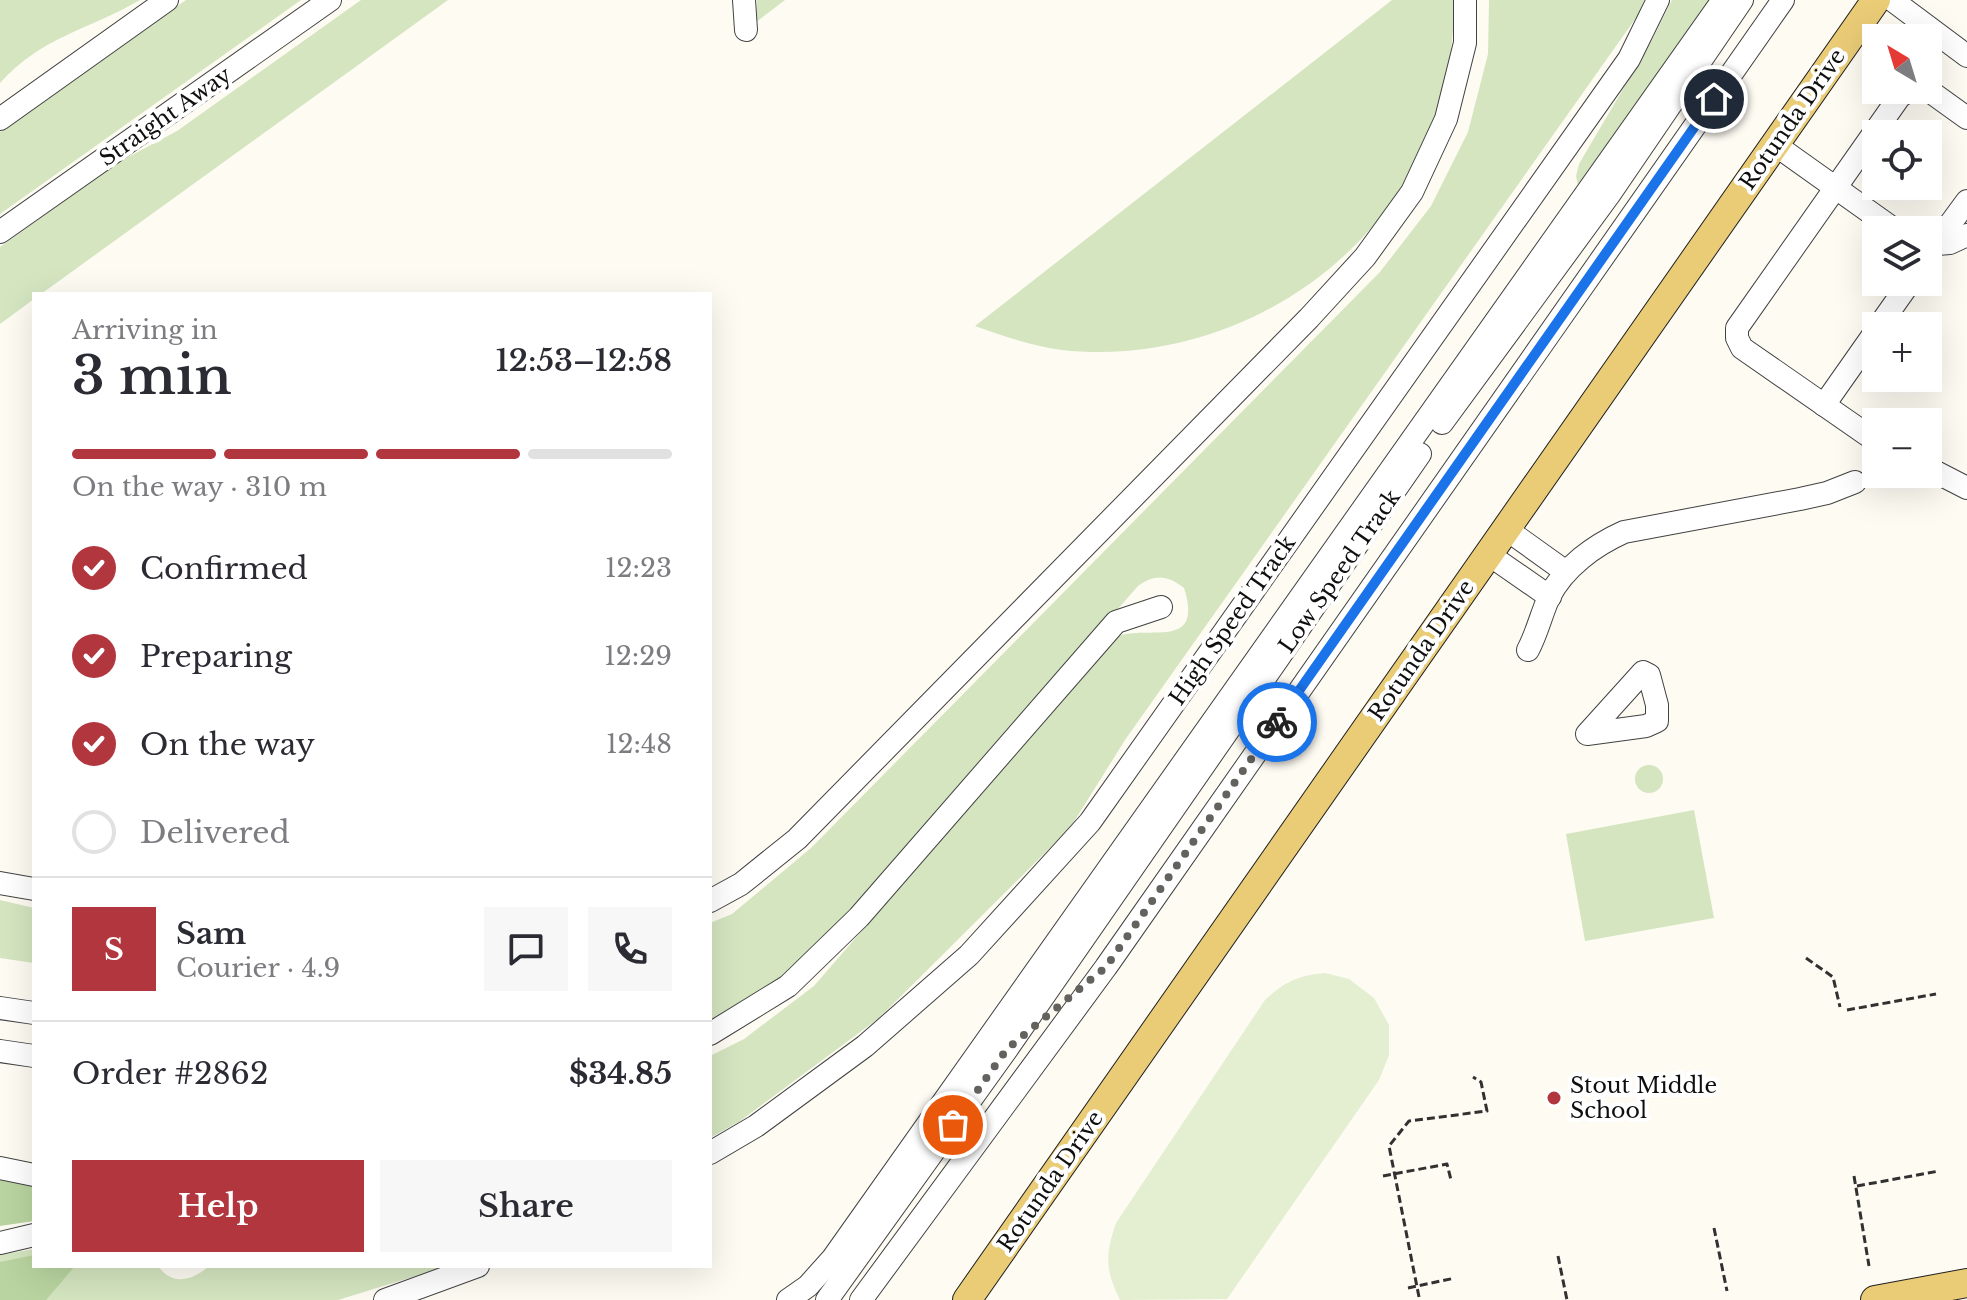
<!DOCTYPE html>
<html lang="en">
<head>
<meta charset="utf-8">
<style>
	:root { --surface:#fff; --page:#f7f7f7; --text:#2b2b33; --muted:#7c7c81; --line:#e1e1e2; --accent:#b1363d }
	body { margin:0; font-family:"Libre Baskerville",serif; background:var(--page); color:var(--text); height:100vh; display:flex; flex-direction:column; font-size:30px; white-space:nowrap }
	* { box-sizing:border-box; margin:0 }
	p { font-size:26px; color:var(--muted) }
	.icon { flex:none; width:44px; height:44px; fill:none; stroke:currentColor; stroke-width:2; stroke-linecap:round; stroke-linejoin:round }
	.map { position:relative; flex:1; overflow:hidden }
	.panel { position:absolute; left:32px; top:292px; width:680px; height:976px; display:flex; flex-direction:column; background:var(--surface); border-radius:0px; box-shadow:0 8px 32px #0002 }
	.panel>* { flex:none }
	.needle { width:52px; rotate:322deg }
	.buttons { position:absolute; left:1862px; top:24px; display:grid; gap:16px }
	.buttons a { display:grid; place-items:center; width:80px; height:80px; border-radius:0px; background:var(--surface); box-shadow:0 8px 32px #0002; font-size:40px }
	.pin { position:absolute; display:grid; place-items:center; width:68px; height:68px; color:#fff; margin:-34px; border:4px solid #fff; border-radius:50%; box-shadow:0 2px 8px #0007 }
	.courier { position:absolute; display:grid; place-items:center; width:80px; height:80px; margin:-40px; border:6px solid #1a73e8; border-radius:50%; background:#fff; color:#222; box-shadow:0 2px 10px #0007 }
	.head em { font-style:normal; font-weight:600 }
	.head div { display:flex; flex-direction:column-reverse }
	.head { display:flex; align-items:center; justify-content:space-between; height:136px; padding:0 40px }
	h1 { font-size:52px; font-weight:600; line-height:60px }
	.bar { display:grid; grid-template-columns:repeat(4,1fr); gap:12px 8px; align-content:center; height:96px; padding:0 40px }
	.bar i { height:10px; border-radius:6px; background:var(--line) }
	.bar .selected { background:var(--accent) }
	.bar p { grid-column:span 4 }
	.line { display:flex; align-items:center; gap:20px; padding:0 40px; border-top:2px solid var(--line) }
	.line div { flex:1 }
	.round { display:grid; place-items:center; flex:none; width:84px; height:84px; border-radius:0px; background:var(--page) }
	ol { padding:0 40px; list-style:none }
	li { display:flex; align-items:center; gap:24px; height:88px }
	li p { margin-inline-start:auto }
	li .icon { padding:8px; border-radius:50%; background:var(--accent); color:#fff; stroke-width:4 }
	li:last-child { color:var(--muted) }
	li i { width:44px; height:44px; border:4px solid var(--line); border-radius:50% }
	.primary-button { display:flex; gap:16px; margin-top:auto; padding:16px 40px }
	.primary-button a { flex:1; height:92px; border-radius:0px; background:var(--accent); color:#fff; font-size:32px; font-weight:600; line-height:92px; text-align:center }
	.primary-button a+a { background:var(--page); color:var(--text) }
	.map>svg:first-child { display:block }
</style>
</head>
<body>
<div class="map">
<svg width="1967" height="1300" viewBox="0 0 1967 1300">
	<rect width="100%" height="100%" fill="#fefbf3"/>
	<g fill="#d4e5c0">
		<path d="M0 0H140C89 30 42 36 0 83Z"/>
		<path d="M186 0H301L0 214V132Z"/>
		<path d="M361 0H448L41 294H34V299L0 324V247L119 162 177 131Z"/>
		<path d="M757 0H785L756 22Z"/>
		<path d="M1392 0H1455C1453 28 1452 56 1445 84 1407 254 1234 369 1062 350 1032 346 1003 336 975 326Z"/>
		<path d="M1489 0H1644L1638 15 1125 740 1070 828 879 1018 740 1121 710 1138V1056L744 1039 814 986 1115 638C1142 622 1205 654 1184 588 1167 575 1155 574 1138 586L825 942C789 974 753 1001 710 1021V923L732 914 811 848 1380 272 1431 206 1468 132 1488 54Z"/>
		<path d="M1672 0H1710L1627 124 1578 185 1576 176 1579 164 1653 38Z"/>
		<circle cx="1649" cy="779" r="14"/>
		<path d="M1694 810 1714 918 1585 941 1566 834Z"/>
		<path d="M0 900 34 908V963L0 958Z"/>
		<path d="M34 1249V1266H158C173 1287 193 1280 209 1266H448L338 1300H0V1255Z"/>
	</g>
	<g fill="#b9d4a0">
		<path d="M0 1176 23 1178 34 1187V1221L0 1226Z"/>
		<path d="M34 1255V1266H75L46 1300H0V1262Z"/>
	</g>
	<path fill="#e4eed0" d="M1325 973 1349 979 1374 998 1389 1025V1055L1379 1080 1227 1299 1120 1300C1105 1269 1105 1255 1116 1223L1265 1000C1284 982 1299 975 1325 973Z"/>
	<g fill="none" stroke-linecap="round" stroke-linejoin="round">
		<defs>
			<g id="minor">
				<path d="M744 0 746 30"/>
				<path d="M1892 0 1967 56"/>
				<path d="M1928 90 1967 118"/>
				<path d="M0 119 167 0"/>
				<path d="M1774 144 1895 230"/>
				<path d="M0 232 330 0"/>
				<path d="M1937 244 1950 243 1967 235"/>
				<path d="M1928 254 1967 201"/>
				<path d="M1879 326 1910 282"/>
				<path d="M1824 405 1876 331"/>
				<path d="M1442 423 1609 195 1742 0"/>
				<path d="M1876 441 1742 348 1737 338V328L1900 96 1911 90"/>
				<path d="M1928 468 1967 488"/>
				<path d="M1506 529 1566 572"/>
				<path d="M1488 554 1550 597"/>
				<path d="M1528 650C1537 633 1541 615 1549 597 1564 567 1595 545 1624 532L1800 499 1827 493 1855 482"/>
				<path d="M1643 672 1649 675 1657 705V721L1646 726 1587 734Z"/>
				<path d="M0 883 34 889"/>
				<path d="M710 901 741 884 797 839 1309 318 1365 257 1412 192 1446 119 1465 43V0"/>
				<path d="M0 1008 34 1013"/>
				<path d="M710 1034 788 986 859 917 1116 622 1161 607"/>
				<path d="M0 1051 34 1056"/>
				<path d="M710 1153 756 1126 865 1046 969 955 1090 822 1629 59 1658 0"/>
				<path d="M0 1168 34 1175"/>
				<path d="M0 1243 34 1235"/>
				<path d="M385 1300 478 1266"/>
				<path d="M788 1300 808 1286 833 1258 1723 0"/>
				<path d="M827 1300 1007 1049 1420 454"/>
				<path d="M861 1300 1106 967 1783 0"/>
			</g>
			<g id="major">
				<path d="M967 1300 1876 0"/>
				<path d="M1875 1300 1967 1283"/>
			</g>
		</defs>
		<use href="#minor" stroke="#424242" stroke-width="24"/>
		<use href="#major" stroke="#202020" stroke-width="30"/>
		<g stroke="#313131" stroke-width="3" stroke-dasharray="8 4" stroke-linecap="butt">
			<path d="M1806 958 1833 977 1840 1007"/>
			<path d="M1847 1010 1936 994"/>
			<path d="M1383 1176 1447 1164 1451 1180"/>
			<path d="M1854 1176 1869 1266"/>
			<path d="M1857 1186 1939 1171"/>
			<path d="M1714 1228 1727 1291"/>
			<path d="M1558 1256 1567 1300"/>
			<path d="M1408 1288 1455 1278"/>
			<path d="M1419 1297 1389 1146 1409 1121 1487 1111 1481 1082 1473 1077"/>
		</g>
		<use href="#minor" stroke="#fff" stroke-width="22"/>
		<use href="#major" stroke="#eacc77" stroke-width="28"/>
	</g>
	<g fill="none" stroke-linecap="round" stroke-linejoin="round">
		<path stroke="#63625f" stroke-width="8" stroke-dasharray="0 14.4" d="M953 1125 1007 1049 1106 967 1277 722"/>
		<path stroke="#1a73e8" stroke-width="10" d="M1277 722 1714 99"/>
	</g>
	<circle fill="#b1363d" stroke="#fff" stroke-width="3" cx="1554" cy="1098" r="8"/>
	<g text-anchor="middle" stroke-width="8" stroke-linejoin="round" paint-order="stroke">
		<g font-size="22" fill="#0f0f0f" stroke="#fff">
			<text transform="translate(165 116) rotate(-35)" y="8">Straight Away</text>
			<text transform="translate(1792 119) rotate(-55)" y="8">Rotunda Drive</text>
			<text transform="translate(1339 571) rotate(-55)" y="8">Low Speed Track</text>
			<text transform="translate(1232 620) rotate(-55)" y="8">High Speed Track</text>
			<text transform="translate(1421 650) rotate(-55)" y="8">Rotunda Drive</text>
			<text transform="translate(1050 1181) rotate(-55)" y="8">Rotunda Drive</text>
		</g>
		<g font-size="22" fill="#0f0f0f" stroke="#fff" text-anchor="start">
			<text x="1570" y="1093">Stout Middle<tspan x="1570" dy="25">School</tspan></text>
		</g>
	</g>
</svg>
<div class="buttons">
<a><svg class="needle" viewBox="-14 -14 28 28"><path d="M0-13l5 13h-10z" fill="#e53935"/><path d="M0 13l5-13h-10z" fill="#7c7c81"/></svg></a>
<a><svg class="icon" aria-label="locate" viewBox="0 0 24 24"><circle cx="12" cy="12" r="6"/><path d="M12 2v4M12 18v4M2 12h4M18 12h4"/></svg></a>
<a><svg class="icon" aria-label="layers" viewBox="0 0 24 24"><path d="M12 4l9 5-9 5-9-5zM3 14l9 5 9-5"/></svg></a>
<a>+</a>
<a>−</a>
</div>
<div class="pin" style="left:953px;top:1125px;background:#ea580c"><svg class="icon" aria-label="bag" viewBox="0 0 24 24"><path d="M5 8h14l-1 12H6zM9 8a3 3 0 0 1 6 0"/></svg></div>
<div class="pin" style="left:1714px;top:99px;background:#1f2937"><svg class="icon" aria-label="home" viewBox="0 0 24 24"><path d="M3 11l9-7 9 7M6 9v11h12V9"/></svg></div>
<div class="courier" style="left:1277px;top:722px"><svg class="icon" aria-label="bike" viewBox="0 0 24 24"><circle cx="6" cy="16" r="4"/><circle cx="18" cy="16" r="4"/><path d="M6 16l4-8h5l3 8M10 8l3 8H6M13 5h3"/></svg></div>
<section class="panel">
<div class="head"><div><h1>3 min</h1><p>Arriving in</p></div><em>12:53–12:58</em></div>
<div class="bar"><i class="selected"></i><i class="selected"></i><i class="selected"></i><i></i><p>On the way · 310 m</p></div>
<ol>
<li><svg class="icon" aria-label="check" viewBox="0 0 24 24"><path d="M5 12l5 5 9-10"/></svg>Confirmed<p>12:23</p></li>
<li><svg class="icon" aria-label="check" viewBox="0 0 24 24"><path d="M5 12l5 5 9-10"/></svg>Preparing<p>12:29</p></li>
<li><svg class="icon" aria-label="check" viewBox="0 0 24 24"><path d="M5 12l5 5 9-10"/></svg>On the way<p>12:48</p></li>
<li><i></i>Delivered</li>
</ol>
<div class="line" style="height:144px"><b class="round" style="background:var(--accent);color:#fff">S</b><div><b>Sam</b><p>Courier · 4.9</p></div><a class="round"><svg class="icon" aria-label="chat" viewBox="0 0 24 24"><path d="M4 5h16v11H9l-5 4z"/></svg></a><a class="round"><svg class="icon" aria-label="phone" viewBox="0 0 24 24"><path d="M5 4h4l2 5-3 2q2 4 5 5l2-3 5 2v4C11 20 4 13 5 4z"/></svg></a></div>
<div class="line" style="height:104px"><div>Order #2862</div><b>$34.85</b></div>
<div class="primary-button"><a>Help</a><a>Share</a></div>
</section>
</div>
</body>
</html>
